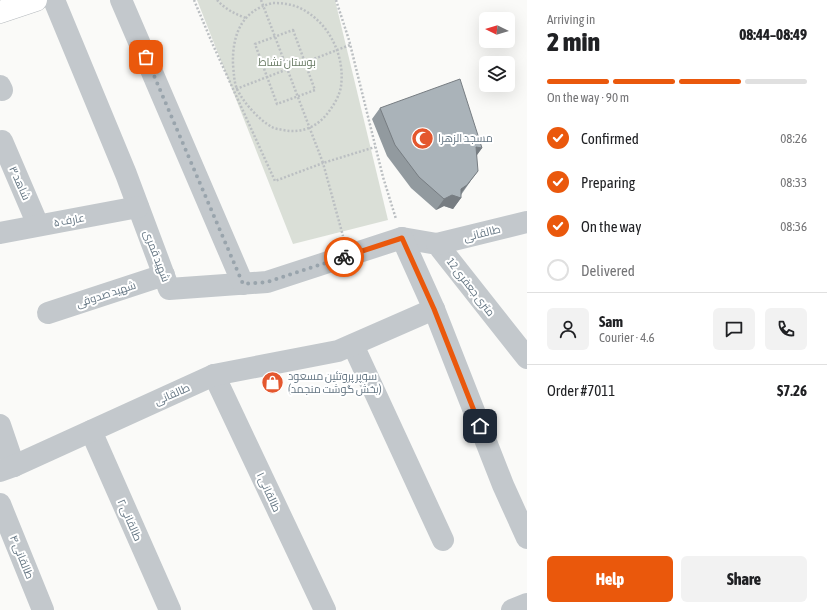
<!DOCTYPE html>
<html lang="en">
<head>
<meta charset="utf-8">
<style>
	:root { --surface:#fff; --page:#f2f2f2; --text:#202124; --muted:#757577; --line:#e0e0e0; --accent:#ea580c }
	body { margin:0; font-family:"Asap Condensed",Cairo,sans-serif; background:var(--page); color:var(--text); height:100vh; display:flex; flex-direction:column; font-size:15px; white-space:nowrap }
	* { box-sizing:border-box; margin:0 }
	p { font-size:13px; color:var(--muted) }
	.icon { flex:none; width:22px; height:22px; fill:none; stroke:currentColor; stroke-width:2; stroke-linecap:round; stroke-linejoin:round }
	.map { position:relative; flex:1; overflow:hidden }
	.details { display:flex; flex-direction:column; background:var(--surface); width:300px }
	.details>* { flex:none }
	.needle { width:26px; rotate:275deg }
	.fabs { position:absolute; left:479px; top:12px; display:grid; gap:8px }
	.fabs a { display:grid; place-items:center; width:36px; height:36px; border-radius:6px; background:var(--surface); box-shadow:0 4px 16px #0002; font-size:20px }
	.pin { position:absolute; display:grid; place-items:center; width:34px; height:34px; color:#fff; margin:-17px; border-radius:8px; box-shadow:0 2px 6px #0006 }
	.courier { position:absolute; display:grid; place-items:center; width:40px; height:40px; margin:-20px; border:3px solid #ea580c; border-radius:50%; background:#fff; color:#222; box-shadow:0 1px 5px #0007 }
	.overview em { font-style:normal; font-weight:800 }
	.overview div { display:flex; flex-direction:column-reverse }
	.overview { display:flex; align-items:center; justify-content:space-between; height:68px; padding:0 20px }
	h1 { font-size:26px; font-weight:800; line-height:30px }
	.bar { display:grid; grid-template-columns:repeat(4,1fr); gap:6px 4px; align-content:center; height:48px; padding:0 20px }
	.bar i { height:5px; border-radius:3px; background:var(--line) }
	.bar .selected { background:var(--accent) }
	.bar p { grid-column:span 4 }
	.line { display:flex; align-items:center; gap:10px; padding:0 20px; border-top:1px solid var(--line) }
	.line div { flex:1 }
	.round { display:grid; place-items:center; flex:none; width:42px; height:42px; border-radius:6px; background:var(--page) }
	ol { padding:0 20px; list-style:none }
	li { display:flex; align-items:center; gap:12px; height:44px }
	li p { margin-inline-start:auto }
	li .icon { padding:4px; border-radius:50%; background:var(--accent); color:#fff; stroke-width:4 }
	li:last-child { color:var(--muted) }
	li i { width:22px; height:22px; border:2px solid var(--line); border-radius:50% }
	.primary-button { display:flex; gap:8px; margin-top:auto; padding:8px 20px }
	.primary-button a { flex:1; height:46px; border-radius:6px; background:var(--accent); color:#fff; font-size:16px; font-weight:800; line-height:46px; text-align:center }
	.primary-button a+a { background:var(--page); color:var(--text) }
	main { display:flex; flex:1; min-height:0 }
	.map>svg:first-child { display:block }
</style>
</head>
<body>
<main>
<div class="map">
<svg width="527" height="610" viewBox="0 0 527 610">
	<rect width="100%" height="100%" fill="#fafaf8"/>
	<path fill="#dadfd7" d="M197 0H335L388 220 293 244Z"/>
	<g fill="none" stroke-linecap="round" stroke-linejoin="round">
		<defs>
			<path id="major" d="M0 12 36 0"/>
		</defs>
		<use href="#major" stroke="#b5babe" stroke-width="23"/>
		<g stroke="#bbbfc2" stroke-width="2.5" stroke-dasharray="2 2" stroke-linecap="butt">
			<path d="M194 0 213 45 275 181 323 163 343 236"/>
			<path d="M217 0C225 9 235 14 246 18"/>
			<path d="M261 0 323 163 375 147"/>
			<path d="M336 0 349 40 383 177 396 219"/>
			<path d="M273 3C285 3 297 5 307 12 331 27 345 58 341 86 340 94 335 103 330 110 319 126 303 134 283 130 279 129 275 129 272 127 259 120 243 102 237 89 234 82 234 74 233 65 232 36 241 10 273 3Z"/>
			<path d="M293 30 315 90 277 104 255 44Z"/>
			<path d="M236 89 350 45"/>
		</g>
		<g stroke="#c3c8cc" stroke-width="22">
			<path d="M54 0 126 174 169 289 267 282 402 238 437 244 527 358"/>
			<path d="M121 0 243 284"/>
			<path d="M0 86 2 90"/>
			<path d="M2 141 38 225"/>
			<path d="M0 233 138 207"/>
			<path d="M402 238 434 309 503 485 527 538"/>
			<path d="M437 244 527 222"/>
			<path d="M48 313 164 275"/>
			<path d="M353 345 443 540"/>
			<path d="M214 375 325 610"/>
			<path d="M0 425 14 466"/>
			<path d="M91 431 170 610"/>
			<path d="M0 471 14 466 214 375 338 351 434 309"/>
			<path d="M0 504 43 610"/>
			<path d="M512 610 527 604"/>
		</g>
		<use href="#major" stroke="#fff" stroke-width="22"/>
	</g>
	<path fill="#929a9f" d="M380 108 482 148 477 155 470 182 461 195V198L453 209 444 206 436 210 411 188 387 156 372 119Z"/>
	<g fill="#777d82">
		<path d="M476 147 482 148 474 159Z"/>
		<path d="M478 171 459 196 461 198 453 209 444 206 436 210 444 199 461 189Z"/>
	</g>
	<path fill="#aab3b9" stroke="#777d82" d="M460 79 482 148 476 147 478 171 467 185 461 189V198L452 195 444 199 419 177 395 145 380 108Z"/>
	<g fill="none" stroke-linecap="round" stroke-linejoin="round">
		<path stroke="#99a4ac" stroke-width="4" stroke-dasharray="0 7.2" d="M146 57 243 284 267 282 344 257"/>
		<path stroke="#ea580c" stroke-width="5" d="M344 257 402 238 434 309 480 426"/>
	</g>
	<defs>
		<symbol id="mosque-disc" viewBox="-11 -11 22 22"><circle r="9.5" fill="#e4572e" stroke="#fff"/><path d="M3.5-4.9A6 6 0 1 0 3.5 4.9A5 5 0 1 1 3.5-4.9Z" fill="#fff"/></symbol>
		<symbol id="shop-disc" viewBox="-11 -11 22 22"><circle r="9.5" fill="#e4572e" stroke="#fff"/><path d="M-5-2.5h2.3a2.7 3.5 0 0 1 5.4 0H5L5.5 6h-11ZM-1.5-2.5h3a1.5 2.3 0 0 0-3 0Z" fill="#fff"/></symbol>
	</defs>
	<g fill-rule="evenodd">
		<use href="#mosque-disc" x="410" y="126" width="25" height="25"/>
		<use href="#shop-disc" x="260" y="370" width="25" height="25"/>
	</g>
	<g text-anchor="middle" stroke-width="4" stroke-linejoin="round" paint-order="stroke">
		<g font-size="11" fill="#687a64" stroke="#fff">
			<text x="287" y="66">بوستان نشاط</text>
		</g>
		<g font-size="11" fill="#657683" stroke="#fff" text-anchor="start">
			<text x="438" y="142">مسجد الزهرا</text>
			<text x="288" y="380">سوپر پروتئین مسعود<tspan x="288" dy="13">(پخش گوشت منجمد)</tspan></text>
		</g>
		<g font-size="11" fill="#657683" stroke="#fff">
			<text transform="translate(20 183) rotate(66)" y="4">شاهد ۳</text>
			<text transform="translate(69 220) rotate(-10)" y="4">عارف ۵</text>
			<text transform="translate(482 233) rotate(-14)" y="4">طالقانی</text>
			<text transform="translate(157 256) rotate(69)" y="4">شهید قمری</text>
			<text transform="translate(471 287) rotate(52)" y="4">12 متری جعفری</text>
			<text transform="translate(106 294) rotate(-18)" y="4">شهید صدوقی</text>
			<text transform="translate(172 394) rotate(-24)" y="4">طالقانی</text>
			<text transform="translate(269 492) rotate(65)" y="4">طالقانی ۱</text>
			<text transform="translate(130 520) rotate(66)" y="4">طالقانی ۲</text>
			<text transform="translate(22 557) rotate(68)" y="4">طالقانی ۴</text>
		</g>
	</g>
</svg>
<div class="fabs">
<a><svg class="needle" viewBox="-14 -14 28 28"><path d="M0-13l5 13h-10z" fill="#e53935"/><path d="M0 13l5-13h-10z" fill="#757577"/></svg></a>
<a><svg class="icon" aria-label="layers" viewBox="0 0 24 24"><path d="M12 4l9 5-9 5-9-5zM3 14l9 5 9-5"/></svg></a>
</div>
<div class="pin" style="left:146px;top:57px;background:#ea580c"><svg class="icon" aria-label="bag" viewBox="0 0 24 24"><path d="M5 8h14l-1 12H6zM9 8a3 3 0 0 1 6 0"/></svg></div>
<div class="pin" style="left:480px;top:426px;background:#1f2937"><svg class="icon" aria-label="home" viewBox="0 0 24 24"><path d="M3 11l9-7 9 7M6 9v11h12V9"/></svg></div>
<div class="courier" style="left:344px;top:257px"><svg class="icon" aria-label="bike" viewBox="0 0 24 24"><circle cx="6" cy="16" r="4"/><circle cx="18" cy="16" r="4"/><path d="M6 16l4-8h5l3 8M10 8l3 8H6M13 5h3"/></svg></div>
</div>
<section class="details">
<div class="overview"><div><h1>2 min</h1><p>Arriving in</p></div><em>08:44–08:49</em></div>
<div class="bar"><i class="selected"></i><i class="selected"></i><i class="selected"></i><i></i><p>On the way · 90 m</p></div>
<ol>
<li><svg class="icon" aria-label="check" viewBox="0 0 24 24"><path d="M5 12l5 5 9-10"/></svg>Confirmed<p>08:26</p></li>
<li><svg class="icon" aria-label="check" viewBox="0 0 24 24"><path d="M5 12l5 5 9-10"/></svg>Preparing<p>08:33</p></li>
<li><svg class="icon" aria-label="check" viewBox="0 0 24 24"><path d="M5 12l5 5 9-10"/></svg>On the way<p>08:36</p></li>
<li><i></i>Delivered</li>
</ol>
<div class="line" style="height:72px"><a class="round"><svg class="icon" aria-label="person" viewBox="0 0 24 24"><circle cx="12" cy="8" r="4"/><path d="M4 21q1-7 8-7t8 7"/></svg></a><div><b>Sam</b><p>Courier · 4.6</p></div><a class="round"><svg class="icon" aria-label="chat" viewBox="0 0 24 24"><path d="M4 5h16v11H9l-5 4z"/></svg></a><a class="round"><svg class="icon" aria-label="phone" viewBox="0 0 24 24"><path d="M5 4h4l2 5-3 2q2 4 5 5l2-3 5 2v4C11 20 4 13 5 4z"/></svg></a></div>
<div class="line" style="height:52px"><div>Order #7011</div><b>$7.26</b></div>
<div class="primary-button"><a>Help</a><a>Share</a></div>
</section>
</main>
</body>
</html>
